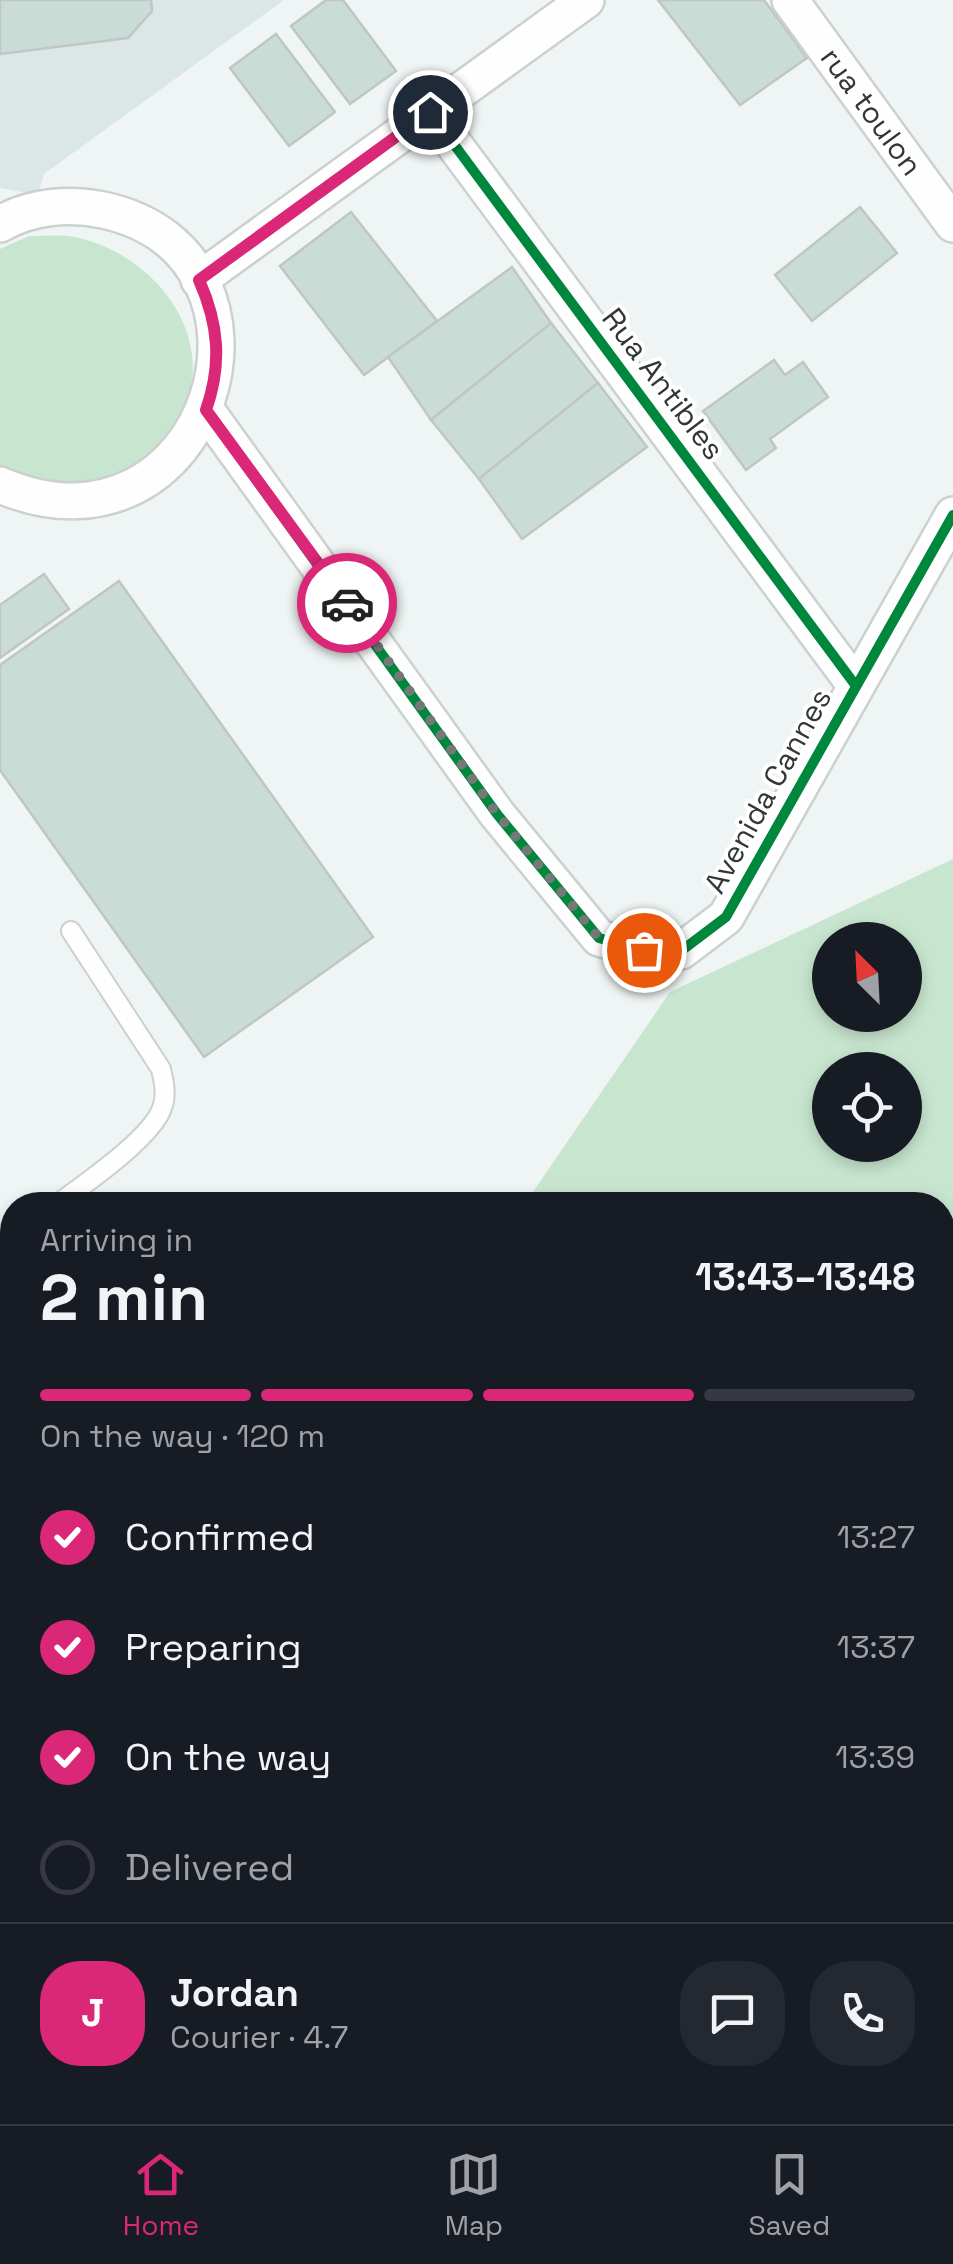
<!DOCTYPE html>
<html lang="en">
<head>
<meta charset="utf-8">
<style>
	:root { --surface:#171b24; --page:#242831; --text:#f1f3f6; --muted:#9ea1a6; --line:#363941; --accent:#db2777 }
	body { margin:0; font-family:"Space Grotesk",sans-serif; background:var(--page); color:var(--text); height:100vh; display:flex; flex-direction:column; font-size:38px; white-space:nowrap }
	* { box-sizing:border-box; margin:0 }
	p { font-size:32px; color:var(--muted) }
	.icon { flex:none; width:55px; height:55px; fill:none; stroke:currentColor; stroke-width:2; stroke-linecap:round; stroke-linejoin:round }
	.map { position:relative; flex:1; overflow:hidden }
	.panel { position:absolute; left:0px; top:1192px; width:955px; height:932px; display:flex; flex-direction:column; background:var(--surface); border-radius:40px 40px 0 0; box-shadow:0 5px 15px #0003 }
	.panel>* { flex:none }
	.needle { width:65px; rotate:336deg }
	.controls { position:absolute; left:812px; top:922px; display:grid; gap:20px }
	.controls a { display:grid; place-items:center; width:110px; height:110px; border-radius:50%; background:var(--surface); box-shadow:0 5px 15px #0003; font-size:50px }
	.pin { position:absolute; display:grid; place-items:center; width:85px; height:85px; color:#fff; margin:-42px; border:5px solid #fff; border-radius:50%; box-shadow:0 2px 10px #0007 }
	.courier { position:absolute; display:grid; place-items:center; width:100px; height:100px; margin:-50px; border:8px solid #db2777; border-radius:50%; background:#fff; color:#222; box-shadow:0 2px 12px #0007 }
	.headline em { font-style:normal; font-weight:600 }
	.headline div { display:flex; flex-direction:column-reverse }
	.headline { display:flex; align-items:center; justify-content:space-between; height:170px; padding:0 40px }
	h1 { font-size:65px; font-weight:600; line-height:75px }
	.bar { display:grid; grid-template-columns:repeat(4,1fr); gap:15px 10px; align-content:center; height:120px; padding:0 40px }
	.bar i { height:12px; border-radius:8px; background:var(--line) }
	.bar .current { background:var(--accent) }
	.bar p { grid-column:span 4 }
	.line { display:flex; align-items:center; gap:25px; padding:0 40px; border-top:2px solid var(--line) }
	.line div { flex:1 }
	.round { display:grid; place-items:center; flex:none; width:105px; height:105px; border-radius:40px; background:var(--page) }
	ol { padding:0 40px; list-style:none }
	li { display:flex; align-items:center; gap:30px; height:110px }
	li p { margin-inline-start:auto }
	li .icon { padding:10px; border-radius:50%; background:var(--accent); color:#fff; stroke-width:4 }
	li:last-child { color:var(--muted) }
	li i { width:55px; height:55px; border:5px solid var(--line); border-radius:50% }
	.tab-bar { display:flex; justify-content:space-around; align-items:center; height:140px; border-top:2px solid var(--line); background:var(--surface); font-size:28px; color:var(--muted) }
	.tab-bar a { display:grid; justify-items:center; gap:5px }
	.tab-bar .current { color:var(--accent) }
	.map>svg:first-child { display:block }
</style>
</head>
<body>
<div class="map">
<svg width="953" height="2124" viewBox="0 0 953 2124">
	<rect width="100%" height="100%" fill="#eff5f4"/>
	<path fill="#dae7e6" d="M0 0H284L44 174 38 195 0 188Z"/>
	<g fill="#c8e6cf" fill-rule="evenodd">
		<path d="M29 236C41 236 55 235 68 236 140 246 210 319 189 395 185 410 181 433 170 445 154 461 132 473 114 487L0 478V249Z"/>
		<path d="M953 859V1676L942 1671V1205H524L670 992ZM905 940V1015H830V940ZM905 1070V1145H830V1070Z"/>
		<path d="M953 2053V2124H863L878 2113 942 2112 943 2061Z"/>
	</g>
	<g fill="#c9dcd6" stroke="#c1c5c4" stroke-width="2.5">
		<path d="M0 0H151L152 11 128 38 0 54Z"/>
		<path d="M326 0H343L396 71 350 104 291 26Z"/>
		<path d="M658 0H764L807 58 740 105Z"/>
		<path d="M276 34 335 112 289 146 230 68Z"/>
		<path d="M860 207 897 253 812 321 775 275Z"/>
		<path d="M351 212 437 321 364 375 280 266Z"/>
		<path d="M512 267 551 323 431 420 388 357Z"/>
		<path d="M551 323 598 383 479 479 431 420Z"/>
		<path d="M774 360 785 375 803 362 828 397 770 439 776 448 746 470 703 411Z"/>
		<path d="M598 383 647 447 522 539 479 479Z"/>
		<path d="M44 574 69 609 0 658V605Z"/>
		<path d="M119 581 373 937 204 1057 0 770V665Z"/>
	</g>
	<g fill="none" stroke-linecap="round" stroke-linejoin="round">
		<defs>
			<g id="lane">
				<path d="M56 1205C83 1185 152 1138 162 1108 167 1095 164 1082 161 1069L71 931"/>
				<path d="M0 1247 12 1237"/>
				<path d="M6 2124 23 2112"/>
			</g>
			<g id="street">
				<path id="s1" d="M790 0 953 224"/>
				<path d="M430 112 856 686"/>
				<path d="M0 224C31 206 69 203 103 210 307 254 212 575 0 485"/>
				<path d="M199 280 586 0"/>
				<path d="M206 410 497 814 599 938 644 951H681L726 917 953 515"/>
			</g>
		</defs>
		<use href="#lane" stroke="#ccd1d0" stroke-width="22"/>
		<use href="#street" stroke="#ccd1d0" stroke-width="40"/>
		<use href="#lane" stroke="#fdfefd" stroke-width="18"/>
		<use href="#street" stroke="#fdfefd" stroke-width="35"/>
		<defs>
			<g id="cycleway">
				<path d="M430 112 856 686"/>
				<path d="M206 410 497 814 599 938 644 951H681L726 917 953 515"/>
			</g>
		</defs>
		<use href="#cycleway" stroke="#fff" stroke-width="16"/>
		<use href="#cycleway" stroke="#00873e" stroke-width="10"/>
	</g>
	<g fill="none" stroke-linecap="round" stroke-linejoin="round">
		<path stroke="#747978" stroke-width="10" stroke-dasharray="0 18" d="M347 603 497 814 599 938 644 950"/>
		<path stroke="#db2777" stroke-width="12" d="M347 603 206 410C222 364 219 325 199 280L430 112"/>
	</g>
	<g text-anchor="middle" stroke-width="8" stroke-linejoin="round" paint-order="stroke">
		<g font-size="30" fill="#323635" stroke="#fff">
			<text dy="10" stroke="none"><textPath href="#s1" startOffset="138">rua toulon</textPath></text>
			<text transform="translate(663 384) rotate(53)" y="10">Rua Antibles</text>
			<text transform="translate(768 791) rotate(-61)" y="10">Avenida Cannes</text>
		</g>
	</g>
</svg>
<div class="controls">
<a><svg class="needle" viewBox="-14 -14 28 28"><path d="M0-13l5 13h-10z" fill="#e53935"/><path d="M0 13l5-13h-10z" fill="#9ea1a6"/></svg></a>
<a><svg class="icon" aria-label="locate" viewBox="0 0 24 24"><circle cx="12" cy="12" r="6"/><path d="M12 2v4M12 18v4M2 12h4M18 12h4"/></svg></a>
</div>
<div class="pin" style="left:644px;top:950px;background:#ea580c"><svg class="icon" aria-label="bag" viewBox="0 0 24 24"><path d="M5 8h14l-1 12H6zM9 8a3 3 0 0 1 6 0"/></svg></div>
<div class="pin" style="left:430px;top:112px;background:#1f2937"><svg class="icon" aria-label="home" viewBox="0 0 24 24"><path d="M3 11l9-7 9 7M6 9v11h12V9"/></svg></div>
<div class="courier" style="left:347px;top:603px"><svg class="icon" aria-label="car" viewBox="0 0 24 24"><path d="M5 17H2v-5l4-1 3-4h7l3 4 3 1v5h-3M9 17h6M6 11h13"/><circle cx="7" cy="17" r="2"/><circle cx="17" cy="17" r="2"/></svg></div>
<section class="panel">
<div class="headline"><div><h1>2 min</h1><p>Arriving in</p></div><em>13:43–13:48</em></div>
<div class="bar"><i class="current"></i><i class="current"></i><i class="current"></i><i></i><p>On the way · 120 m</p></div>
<ol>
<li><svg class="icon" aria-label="check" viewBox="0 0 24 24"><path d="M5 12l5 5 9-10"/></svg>Confirmed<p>13:27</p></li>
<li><svg class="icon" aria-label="check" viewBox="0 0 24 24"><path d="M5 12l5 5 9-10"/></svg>Preparing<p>13:37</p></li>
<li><svg class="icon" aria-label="check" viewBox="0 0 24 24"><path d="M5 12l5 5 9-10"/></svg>On the way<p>13:39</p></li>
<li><i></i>Delivered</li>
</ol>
<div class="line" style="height:180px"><b class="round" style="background:var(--accent);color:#fff">J</b><div><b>Jordan</b><p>Courier · 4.7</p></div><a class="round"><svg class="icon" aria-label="chat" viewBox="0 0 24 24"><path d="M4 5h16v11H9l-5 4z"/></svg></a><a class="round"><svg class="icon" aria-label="phone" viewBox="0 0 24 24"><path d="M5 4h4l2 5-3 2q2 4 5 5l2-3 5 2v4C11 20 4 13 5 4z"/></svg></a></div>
</section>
</div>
<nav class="tab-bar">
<a class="current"><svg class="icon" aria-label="home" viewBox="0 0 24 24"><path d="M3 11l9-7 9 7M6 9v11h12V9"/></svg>Home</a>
<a><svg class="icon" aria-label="map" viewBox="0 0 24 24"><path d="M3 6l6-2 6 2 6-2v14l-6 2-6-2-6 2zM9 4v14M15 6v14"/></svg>Map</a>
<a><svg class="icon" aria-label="saved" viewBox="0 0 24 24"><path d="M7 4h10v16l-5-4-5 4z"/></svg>Saved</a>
</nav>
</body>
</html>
